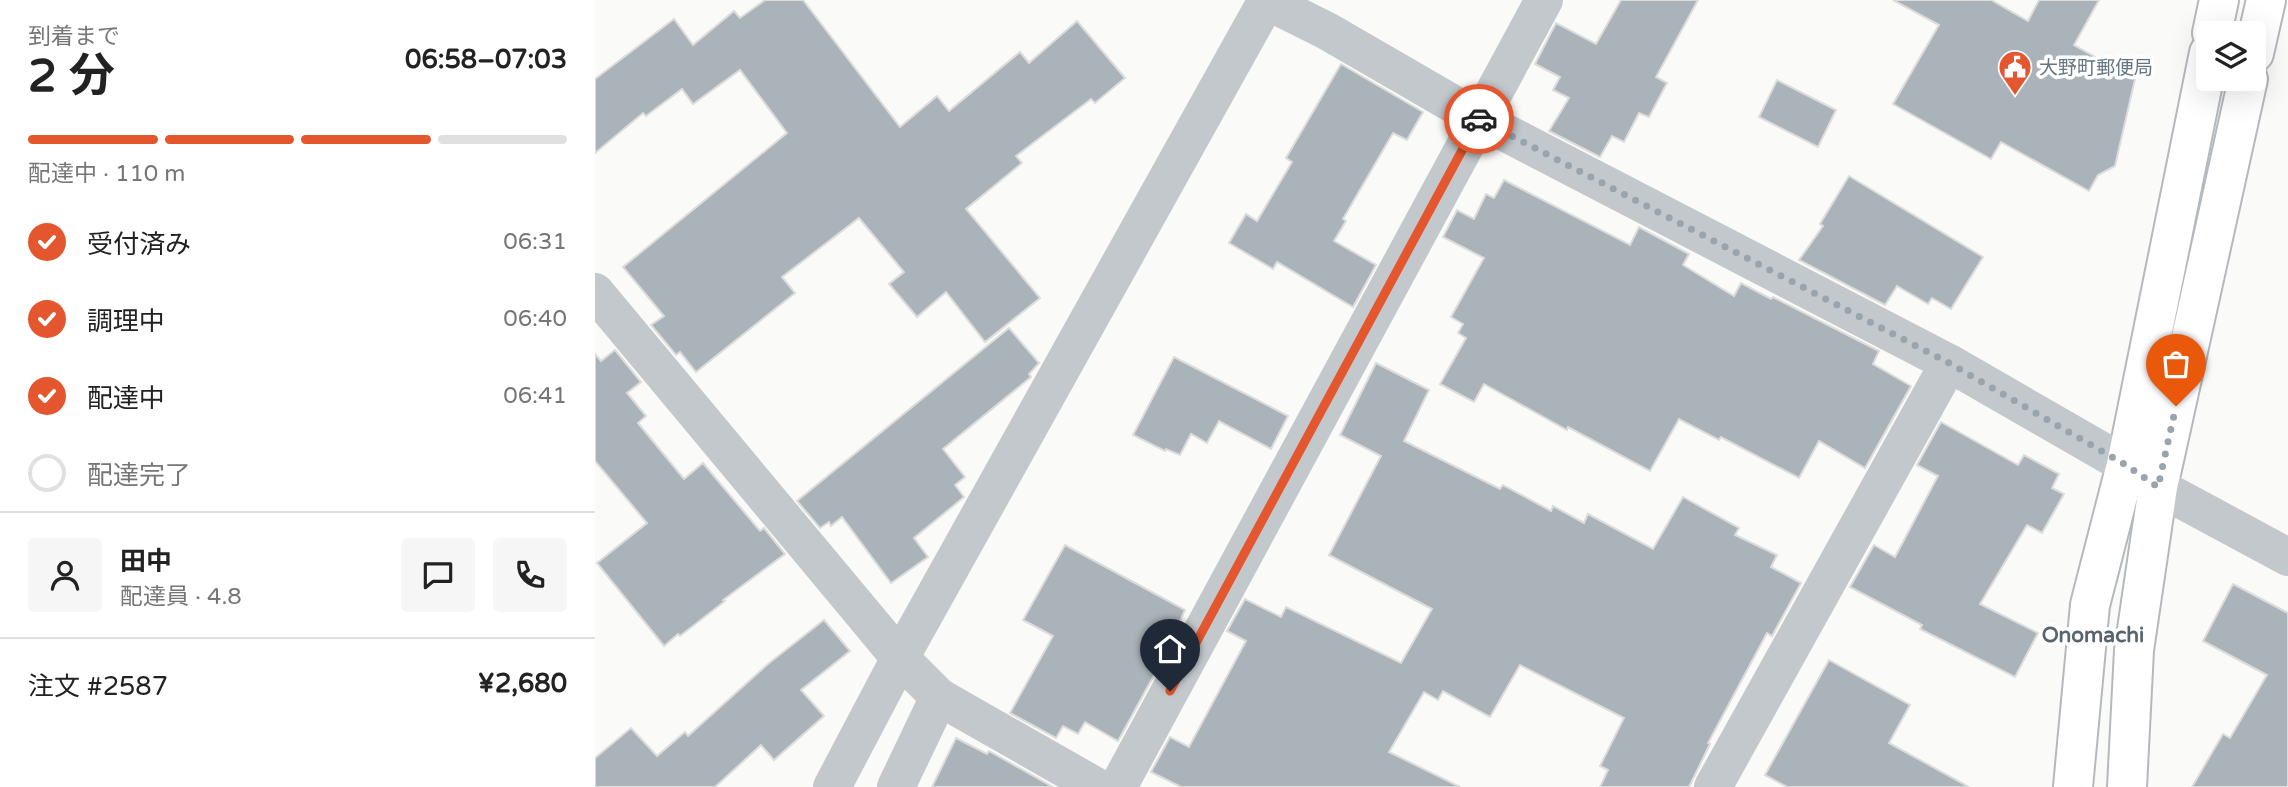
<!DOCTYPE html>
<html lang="ja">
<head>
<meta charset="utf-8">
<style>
	:root { --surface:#fff; --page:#f6f6f6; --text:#222; --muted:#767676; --line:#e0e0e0; --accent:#e4572e }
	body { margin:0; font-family:"Varela Round","Noto Sans JP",sans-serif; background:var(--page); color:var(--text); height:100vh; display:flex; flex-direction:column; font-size:26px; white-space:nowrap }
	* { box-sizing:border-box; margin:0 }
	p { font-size:23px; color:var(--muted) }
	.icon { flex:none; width:38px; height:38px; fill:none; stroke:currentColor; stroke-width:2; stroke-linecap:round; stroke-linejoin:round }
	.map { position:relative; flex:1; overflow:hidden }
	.details { display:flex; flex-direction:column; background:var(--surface); width:595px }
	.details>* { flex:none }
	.tools { position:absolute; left:1601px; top:21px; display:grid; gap:14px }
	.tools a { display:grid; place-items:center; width:70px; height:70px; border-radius:7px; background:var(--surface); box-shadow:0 7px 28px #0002; font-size:35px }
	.pin { position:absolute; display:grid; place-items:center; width:60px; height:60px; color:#fff; margin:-72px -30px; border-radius:50% 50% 50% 0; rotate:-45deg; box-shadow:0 0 7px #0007 }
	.pin .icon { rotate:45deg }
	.courier { position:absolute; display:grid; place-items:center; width:70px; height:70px; margin:-35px; border:5px solid #e4572e; border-radius:50%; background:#fff; color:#222; box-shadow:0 2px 9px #0007 }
	.overview em { font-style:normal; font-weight:700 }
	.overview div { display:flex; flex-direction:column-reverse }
	.overview { display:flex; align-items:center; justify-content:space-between; height:119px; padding:0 28px }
	h1 { font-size:46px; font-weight:700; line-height:52px }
	.bar { display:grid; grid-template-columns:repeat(4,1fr); gap:10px 7px; align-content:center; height:84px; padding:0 28px }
	.bar i { height:9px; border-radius:5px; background:var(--line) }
	.bar .selected { background:var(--accent) }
	.bar p { grid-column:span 4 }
	.line { display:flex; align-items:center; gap:18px; padding:0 28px; border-top:2px solid var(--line) }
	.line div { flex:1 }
	.round { display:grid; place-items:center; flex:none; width:74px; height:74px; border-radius:7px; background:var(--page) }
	ol { padding:0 28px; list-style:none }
	li { display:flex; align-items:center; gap:21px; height:77px }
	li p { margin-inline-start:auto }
	li .icon { padding:7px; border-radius:50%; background:var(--accent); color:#fff; stroke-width:4 }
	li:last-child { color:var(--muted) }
	li i { width:38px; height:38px; border:4px solid var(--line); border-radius:50% }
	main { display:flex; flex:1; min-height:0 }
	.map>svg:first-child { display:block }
</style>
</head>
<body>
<main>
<section class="details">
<div class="overview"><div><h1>2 分</h1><p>到着まで</p></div><em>06:58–07:03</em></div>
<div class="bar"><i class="selected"></i><i class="selected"></i><i class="selected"></i><i></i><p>配達中 · 110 m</p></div>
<ol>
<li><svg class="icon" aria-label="check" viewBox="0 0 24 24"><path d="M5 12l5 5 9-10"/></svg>受付済み<p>06:31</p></li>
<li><svg class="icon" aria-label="check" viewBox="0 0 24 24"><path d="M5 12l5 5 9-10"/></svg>調理中<p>06:40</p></li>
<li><svg class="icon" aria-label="check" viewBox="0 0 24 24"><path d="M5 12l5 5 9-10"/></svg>配達中<p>06:41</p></li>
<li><i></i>配達完了</li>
</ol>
<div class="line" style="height:126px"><a class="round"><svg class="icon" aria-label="person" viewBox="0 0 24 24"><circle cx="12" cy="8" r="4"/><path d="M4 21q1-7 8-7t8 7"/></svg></a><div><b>田中</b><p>配達員 · 4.8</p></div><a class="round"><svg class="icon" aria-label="chat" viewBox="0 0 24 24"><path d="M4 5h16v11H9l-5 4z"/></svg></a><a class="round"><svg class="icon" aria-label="phone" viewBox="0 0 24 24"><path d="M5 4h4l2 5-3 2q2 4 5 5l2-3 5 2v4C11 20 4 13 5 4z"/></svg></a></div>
<div class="line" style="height:91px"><div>注文 #2587</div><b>¥2,680</b></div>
</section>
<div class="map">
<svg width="1693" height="787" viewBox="0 0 1693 787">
	<rect width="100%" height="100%" fill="#fafaf8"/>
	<g fill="#aab3b9" stroke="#dcdcda" stroke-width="2">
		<path d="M170 0H208L305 127 342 96 354 111 425 52 434 63 482 21 530 78 500 103 496 99 421 156 427 163 371 209 445 298 390 342 351 292 322 317 294 284 309 272 264 218 187 277 200 293 101 372 85 352 81 355 56 325 69 316 28 267 192 133 145 70 98 104 87 89 51 116 48 113 0 153V79L79 19 98 45 139 11 145 18Z"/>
		<path d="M1026 0H1103L1061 77 1072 83 1054 117 1044 113 1029 142 1017 136 1005 157 954 131 974 98 958 90 965 77 940 64 961 23 1001 44Z"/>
		<path d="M1298 0H1396L1433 21 1444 0H1504L1479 45 1540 79 1520 166 1503 175 1494 191 1406 142 1396 159 1298 104 1344 25Z"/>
		<path d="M746 64 828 112 812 140 798 133 748 219 751 221 739 241 781 265 758 307 682 262 678 269 634 243 651 214 662 221 697 162 691 158Z"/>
		<path d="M1182 80 1241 110 1223 147 1164 117Z"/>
		<path d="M1254 176 1388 257 1356 309 1337 298 1333 304 1302 286 1290 305 1204 260 1228 226 1225 224Z"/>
		<path d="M909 180 1035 245 1044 227 1094 254 1088 265 1139 296 1146 283 1176 299 1178 297 1284 351 1278 364 1316 386 1270 468 1224 441 1204 478 1126 437 1124 440 1084 419 1055 471 973 427 972 430 889 384 879 402 845 384 871 338 863 333 868 324 856 317 889 258 848 237 862 210 879 219 891 194 899 198Z"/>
		<path d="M414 328 444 363 434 374 436 377 348 449 370 477 360 485 369 497 319 538 333 557 296 583 247 517 236 526 234 522 225 528 202 501Z"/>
		<path d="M20 350 46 382 32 393 51 416 43 423 89 479 108 463 165 531 169 528 190 554 128 600 130 601 85 636 83 634 69 646 2 563 52 523 0 461V354L6 361Z"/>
		<path d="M579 357 693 416 676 449 624 421 612 443 596 434 585 455 571 449 570 451 538 435Z"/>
		<path d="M781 363 834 390 809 441 905 489 908 485 956 511 958 506 989 523 993 514 1058 549 1088 497 1144 528 1140 535 1182 555 1176 567 1206 583 1177 636 1172 633 1113 743 1115 744 1094 787H1005L1013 770 1005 766 1029 718 925 665 895 717 848 691 843 700 829 692 794 752 865 787H586L556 772 575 737 594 747 651 641 632 631 650 599 686 617 691 607 806 663 837 609 734 555 786 456 745 435Z"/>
		<path d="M1346 422 1423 465 1429 455 1464 474 1457 488 1469 494 1447 533 1432 525 1385 604 1443 633 1420 677 1325 629 1327 625 1255 587 1279 545 1300 557 1343 476 1322 465Z"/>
		<path d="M470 545 590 610 570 655 523 741 490 722 483 734 468 726 461 738 415 713 458 636 428 620Z"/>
		<path d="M1638 584 1693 613V787H1597L1628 734 1635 738 1672 675 1608 641Z"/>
		<path d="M229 620 255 651 206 690 229 716 179 760 166 745 120 787H0V758L36 728 62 756 90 732 93 736 173 664Z"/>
		<path d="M1234 660 1315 705 1294 743 1374 787H1192L1170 775Z"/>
		<path d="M361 738 392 754 394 751 458 787H337Z"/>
	</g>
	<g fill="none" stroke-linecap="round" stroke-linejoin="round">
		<defs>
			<g id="highway">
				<path d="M1617 33 1624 0"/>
				<path d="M1659 53 1671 0"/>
				<path d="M1478 787 1495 605 1531 465 1614 53"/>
				<path d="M1532 787 1539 650 1563 487 1653 79"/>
			</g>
		</defs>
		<use href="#highway" stroke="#b4b9bd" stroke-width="42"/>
		<g stroke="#c3c8cc" stroke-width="38">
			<path d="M670 0 732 31 884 119 1354 363 1531 465 1563 487 1693 557"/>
			<path d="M0 292 305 658 344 697 502 787"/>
			<path d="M237 787 305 658 672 0"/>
			<path d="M301 787 344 697"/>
			<path d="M523 787 949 0"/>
			<path d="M1118 787 1354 363"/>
		</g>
		<use href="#highway" stroke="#fff" stroke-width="38"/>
	</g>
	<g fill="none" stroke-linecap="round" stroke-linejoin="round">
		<path stroke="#99a4ac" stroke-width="7" stroke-dasharray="0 12.6" d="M884 119 1354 363 1531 465 1563 487 1581 406"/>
		<path stroke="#e4572e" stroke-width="9" d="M575 691 884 119"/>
	</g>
	<defs>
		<symbol id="civic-pin" viewBox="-11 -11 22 30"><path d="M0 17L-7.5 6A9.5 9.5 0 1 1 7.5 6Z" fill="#e4572e" stroke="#fff"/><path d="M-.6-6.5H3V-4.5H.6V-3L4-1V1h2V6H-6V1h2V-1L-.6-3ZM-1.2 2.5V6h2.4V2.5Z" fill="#fff"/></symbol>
	</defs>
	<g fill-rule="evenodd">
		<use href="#civic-pin" x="1401" y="48" width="38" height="52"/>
	</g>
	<g text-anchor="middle" stroke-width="7" stroke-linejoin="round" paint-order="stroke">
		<g font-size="19" fill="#657683" stroke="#fff" text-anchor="start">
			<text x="1444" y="74">大野町郵便局</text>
		</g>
		<g font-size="21" font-weight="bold" fill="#57646e" stroke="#fff">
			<text x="1498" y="642">Onomachi</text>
		</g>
	</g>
</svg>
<div class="tools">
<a><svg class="icon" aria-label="layers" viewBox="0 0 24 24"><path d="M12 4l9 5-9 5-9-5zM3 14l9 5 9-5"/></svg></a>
</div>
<div class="pin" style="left:1581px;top:406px;background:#ea580c"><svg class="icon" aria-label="bag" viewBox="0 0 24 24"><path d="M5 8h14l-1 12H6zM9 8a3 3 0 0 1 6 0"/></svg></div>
<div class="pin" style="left:575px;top:691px;background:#1f2937"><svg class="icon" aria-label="home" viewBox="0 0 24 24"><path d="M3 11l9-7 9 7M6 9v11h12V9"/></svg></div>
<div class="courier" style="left:884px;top:119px"><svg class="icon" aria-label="car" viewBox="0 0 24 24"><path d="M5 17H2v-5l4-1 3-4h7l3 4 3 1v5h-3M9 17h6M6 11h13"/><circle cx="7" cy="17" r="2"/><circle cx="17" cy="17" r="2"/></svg></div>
</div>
</main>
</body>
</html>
